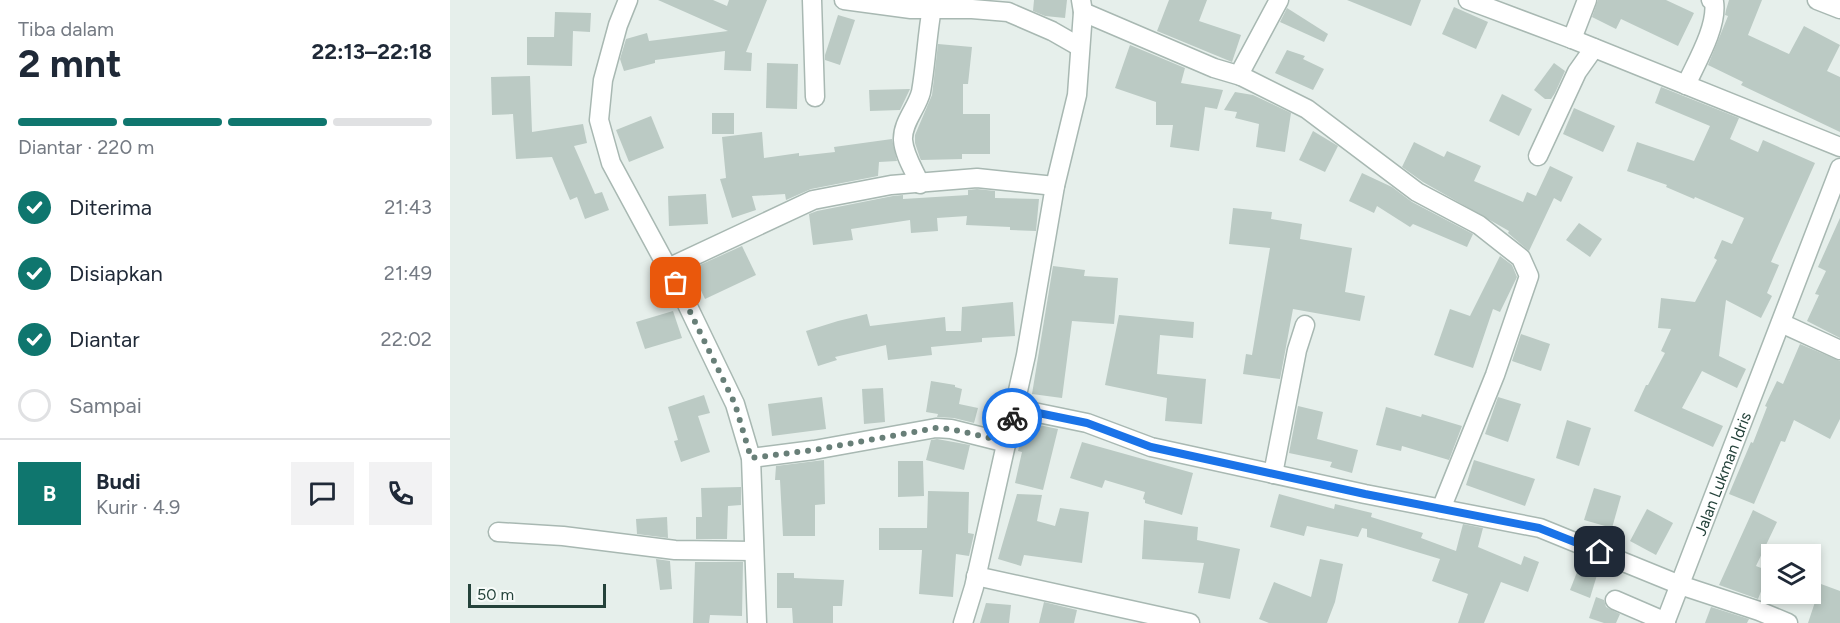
<!DOCTYPE html>
<html lang="id">
<head>
<meta charset="utf-8">
<style>
	:root { --surface:#fff; --page:#f2f2f3; --text:#1f2937; --muted:#747a83; --line:#e0e1e3; --accent:#0f766e }
	body { margin:0; font-family:Figtree,sans-serif; background:var(--page); color:var(--text); height:100vh; display:flex; flex-direction:column; font-size:22px; white-space:nowrap }
	* { box-sizing:border-box; margin:0 }
	p { font-size:20px; color:var(--muted) }
	.icon { flex:none; width:33px; height:33px; fill:none; stroke:currentColor; stroke-width:2; stroke-linecap:round; stroke-linejoin:round }
	.map { position:relative; flex:1; overflow:hidden }
	.panel { display:flex; flex-direction:column; background:var(--surface); width:450px }
	.panel>* { flex:none }
	.controls { position:absolute; left:1311px; top:544px; display:grid; gap:12px }
	.controls a { display:grid; place-items:center; width:60px; height:60px; border-radius:0px; background:var(--surface); box-shadow:0 3px 9px #0003; font-size:30px }
	.scale { position:absolute; left:18px; bottom:15px; width:138px; box-sizing:border-box; padding-left:6px; border:3px solid #24423a; border-top:0; font-size:16px; line-height:21px; white-space:nowrap; color:#24423a; -webkit-text-stroke:4px #f7fbf9; paint-order:stroke }
	.pin { position:absolute; display:grid; place-items:center; width:51px; height:51px; color:#fff; margin:-26px; border-radius:12px; box-shadow:0 3px 9px #0006 }
	.courier { position:absolute; display:grid; place-items:center; width:60px; height:60px; margin:-30px; border:4px solid #1a73e8; border-radius:50%; background:#fff; color:#222; box-shadow:0 2px 8px #0007 }
	.headline em { font-style:normal; font-weight:700 }
	.headline div { display:flex; flex-direction:column-reverse }
	.headline { display:flex; align-items:center; justify-content:space-between; height:102px; padding:0 18px }
	h1 { font-size:39px; font-weight:700; line-height:45px }
	.bar { display:grid; grid-template-columns:repeat(4,1fr); gap:9px 6px; align-content:center; height:72px; padding:0 18px }
	.bar i { height:8px; border-radius:4px; background:var(--line) }
	.bar .current { background:var(--accent) }
	.bar p { grid-column:span 4 }
	.line { display:flex; align-items:center; gap:15px; padding:0 18px; border-top:2px solid var(--line) }
	.line div { flex:1 }
	.round { display:grid; place-items:center; flex:none; width:63px; height:63px; border-radius:0px; background:var(--page) }
	ol { padding:0 18px; list-style:none }
	li { display:flex; align-items:center; gap:18px; height:66px }
	li p { margin-inline-start:auto }
	li .icon { padding:6px; border-radius:50%; background:var(--accent); color:#fff; stroke-width:4 }
	li:last-child { color:var(--muted) }
	li i { width:33px; height:33px; border:3px solid var(--line); border-radius:50% }
	main { display:flex; flex:1; min-height:0 }
	.map>svg:first-child { display:block }
</style>
</head>
<body>
<main>
<section class="panel">
<div class="headline"><div><h1>2 mnt</h1><p>Tiba dalam</p></div><em>22:13–22:18</em></div>
<div class="bar"><i class="current"></i><i class="current"></i><i class="current"></i><i></i><p>Diantar · 220 m</p></div>
<ol>
<li><svg class="icon" aria-label="check" viewBox="0 0 24 24"><path d="M5 12l5 5 9-10"/></svg>Diterima<p>21:43</p></li>
<li><svg class="icon" aria-label="check" viewBox="0 0 24 24"><path d="M5 12l5 5 9-10"/></svg>Disiapkan<p>21:49</p></li>
<li><svg class="icon" aria-label="check" viewBox="0 0 24 24"><path d="M5 12l5 5 9-10"/></svg>Diantar<p>22:02</p></li>
<li><i></i>Sampai</li>
</ol>
<div class="line" style="height:108px"><b class="round" style="background:var(--accent);color:#fff">B</b><div><b>Budi</b><p>Kurir · 4.9</p></div><a class="round"><svg class="icon" aria-label="chat" viewBox="0 0 24 24"><path d="M4 5h16v11H9l-5 4z"/></svg></a><a class="round"><svg class="icon" aria-label="phone" viewBox="0 0 24 24"><path d="M5 4h4l2 5-3 2q2 4 5 5l2-3 5 2v4C11 20 4 13 5 4z"/></svg></a></div>
</section>
<div class="map">
<svg width="1390" height="623" viewBox="0 0 1390 623">
	<rect width="100%" height="100%" fill="#e6efeb"/>
	<g fill="#bbcac4">
		<path d="M208 0H263L277 6 279 0H317L296 52 302 53 301 71 274 70 275 51 205 60V63L174 71 170 59 176 39 197 33 199 41 278 31Z"/>
		<path d="M584 0H617L615 18 595 16 583 11Z"/>
		<path d="M719 0H757L749 21 791 35 782 62 707 31Z"/>
		<path d="M897 0H971L961 26Z"/>
		<path d="M1148 0H1216L1244 13 1228 46 1171 19 1166 29 1142 17Z"/>
		<path d="M1279 0H1312L1298 35 1339 54 1354 26 1390 45 1377 71 1390 77V132L1291 85 1293 82 1258 65 1278 16 1275 15 1276 10Z"/>
		<path d="M1004 7 1038 22 1026 49 992 34Z"/>
		<path d="M837 8 878 34 874 42 830 22Z"/>
		<path d="M105 12 141 13 140 32 123 31 122 66 77 65V37H104Z"/>
		<path d="M388 15 405 20 390 65 375 60V55Z"/>
		<path d="M488 44 522 47 518 84H513V114H540V154H512V159L471 160 470 158 465 143V135L482 95Z"/>
		<path d="M680 45 735 68 731 83 773 90 767 109 755 107 749 151 720 147 723 125H706V102L665 88Z"/>
		<path d="M837 50 855 56 853 59 874 69 863 90 825 73Z"/>
		<path d="M317 63 348 64 347 109 316 108Z"/>
		<path d="M1104 63 1115 71 1105 93 1101 99H1095L1084 90Z"/>
		<path d="M80 76 82 132 133 124 137 143 124 146 145 194 152 192 159 210 135 219 127 197 120 200 102 157 66 159 63 114 42 115 41 77Z"/>
		<path d="M1211 87 1289 118 1280 139 1308 152 1313 140 1365 163 1321 262 1329 265 1317 293 1322 296 1311 318 1276 300 1269 356 1296 369 1287 388 1252 371 1232 408 1273 426 1263 447 1184 411 1196 385H1198L1215 353 1211 351 1221 329 1208 328 1211 298 1245 302 1267 260 1264 258 1272 240 1282 244 1294 218 1245 197 1244 199 1216 187 1217 185 1177 171 1187 142 1244 161 1260 126 1205 103Z"/>
		<path d="M460 89 450 110 420 111 419 90Z"/>
		<path d="M785 92 803 95 841 113 835 152 806 147 809 124 785 118 787 112 774 110Z"/>
		<path d="M1052 94 1082 109 1069 136 1039 121Z"/>
		<path d="M1124 108 1165 126 1153 152 1113 134Z"/>
		<rect x="262" y="113" width="22" height="21"/>
		<path d="M201 116 214 148 179 162 166 130Z"/>
		<path d="M863 131 888 146 875 172 849 160Z"/>
		<path d="M312 132 314 158 349 153V156L385 152 384 147 442 139 447 161 429 162 428 176 361 189 336 200 335 194 302 196 306 210 282 218 270 179 276 178 272 137Z"/>
		<path d="M964 142 994 157 997 151 1031 166 1024 181 1073 202 1077 192 1086 196 1100 166 1123 177 1111 202 1104 198 1079 251 1058 233 1059 231 973 182 952 167Z"/>
		<path d="M912 173 942 187 962 202 1023 234 1017 247 963 224 960 227 927 206 924 213 899 201Z"/>
		<path d="M527 189 545 191V198L589 199 586 231 560 230V227L516 225 517 216 487 218 488 231 461 233 460 220 401 229 403 240 363 245 359 214 367 211 443 196 453 195V199L518 195V190Z"/>
		<path d="M256 194 258 224 219 226 218 196Z"/>
		<path d="M783 208 822 212 821 219 852 224 850 239 902 248 895 292 915 296 910 321 843 309 830 379 793 374 796 354 802 355 820 248 779 244Z"/>
		<path d="M1390 218V338L1357 321 1369 295 1365 294 1376 271 1368 267Z"/>
		<path d="M1129 223 1152 239 1140 257 1116 240Z"/>
		<path d="M292 246 306 275 255 299 241 269Z"/>
		<path d="M1050 256 1062 265 1067 277 1050 312 1043 309 1023 368 984 355 1000 309 1020 316Z"/>
		<path d="M603 266 635 270 634 276 668 278 664 324 622 321 612 398 582 394Z"/>
		<path d="M563 302 565 336 532 338V342L481 347 482 355 438 360 436 345 385 357 387 360 368 366 356 331 388 321 417 314 420 326 495 317 496 331H511L512 307Z"/>
		<path d="M223 311 232 338 195 349 186 322Z"/>
		<path d="M669 315 744 322 743 338 710 335 707 374 756 379 752 424 715 421 717 398 655 385Z"/>
		<path d="M1071 334 1100 344 1091 371 1062 361Z"/>
		<path d="M1350 344 1390 361V419L1380 439 1344 420 1335 442 1331 441 1304 504 1279 494 1301 442 1303 443 1317 407 1315 406 1327 381 1333 384Z"/>
		<path d="M481 381 505 385V387L512 389 509 404 528 408 524 423 504 418 487 417 488 414 476 412Z"/>
		<path d="M433 388 435 422 414 424 412 389Z"/>
		<path d="M254 395 260 413 248 416 260 452 231 462 224 441 228 440 218 407Z"/>
		<path d="M372 397 376 429 322 436 318 404Z"/>
		<path d="M1048 397 1071 404 1058 442 1035 434Z"/>
		<path d="M848 406 873 412 867 439 908 450 902 473 880 467 882 462 839 453Z"/>
		<path d="M936 407 971 417 972 414 1012 426 999 460 952 446 951 451 926 445Z"/>
		<path d="M1117 420 1141 428 1129 466 1106 458Z"/>
		<path d="M575 422 608 429 593 490 565 483 572 452 568 451Z"/>
		<path d="M487 439 520 445 514 470 476 460 481 440Z"/>
		<path d="M632 442 743 473 732 515 695 503V500L693 499 695 492 655 480 652 488 620 478Z"/>
		<path d="M374 460 375 504 365 505V536H333L330 480H325L326 466Z"/>
		<path d="M1024 460 1085 479 1075 506 1016 485Z"/>
		<path d="M448 461H473L474 496 448 497Z"/>
		<path d="M291 487V505L278 506 277 539H246V517H252L251 488Z"/>
		<path d="M1144 488 1171 496 1162 528 1134 520Z"/>
		<path d="M478 491 519 492 518 533 524 534 519 556 506 554 503 597 469 594 472 550H429V528H477Z"/>
		<path d="M567 494 592 495 587 521 605 526 610 508 639 512 632 563 574 555 571 566 548 559Z"/>
		<path d="M829 494 884 509 885 504 922 513 921 517 973 533 971 538 1006 551 1013 524 1033 528 1028 547 1071 565 1074 556 1089 562 1078 592 1051 582 1034 623H1008L1018 594 982 581 990 559 917 537V529L912 528 908 537 857 526 854 536 820 527Z"/>
		<path d="M1197 509 1223 523 1206 555 1180 541Z"/>
		<path d="M1303 510 1327 522 1306 566 1319 571 1308 599 1269 585Z"/>
		<path d="M217 517 218 538 187 534 186 519Z"/>
		<path d="M694 520 748 527 747 540 790 549 780 599 748 593 754 563 692 559Z"/>
		<path d="M206 559 220 561 222 589 210 590Z"/>
		<path d="M870 559 893 564 885 602 877 623H819L809 619 824 582 861 597Z"/>
		<path d="M245 562H293L292 616 260 615 259 623H243Z"/>
		<path d="M1129 567 1147 575 1140 598 1120 590Z"/>
		<path d="M327 573H344V578L394 580 392 606H383V623H343L342 608H327Z"/>
		<path d="M1371 584 1390 591V623H1358Z"/>
		<path d="M1146 597 1154 600 1156 607 1170 614 1166 623H1154L1139 618Z"/>
		<path d="M594 602 627 610 624 623H589Z"/>
		<path d="M536 603 561 605 559 623H530Z"/>
		<path d="M1261 607 1299 619 1297 623H1255Z"/>
	</g>
	<g fill="none" stroke-linecap="round" stroke-linejoin="round">
		<defs>
			<g id="minor">
				<path d="M178 0 168 25 153 80 149 120 161 163 234 298 285 404 301 458 307 623"/>
				<path d="M362 0 365 97"/>
				<path d="M394 0 461 9H522L558 12 602 31 630 47"/>
				<path d="M1018 0 1122 39 1390 147"/>
				<path d="M1367 0 1390 9"/>
				<path d="M633 12 764 68 791 76 792 69 829 0"/>
				<path d="M1122 39 1137 0"/>
				<path d="M791 76 857 109 967 192 1029 225 1071 258 1079 276 1045 375 991 509"/>
				<path d="M1236 85C1246 63 1268 26 1264 2L1261 0"/>
				<path d="M1088 156 1127 72 1144 48"/>
				<path d="M470 184C464 170 454 155 453 140 452 123 467 108 471 92 476 64 477 35 482 8"/>
				<path d="M218 268 363 200 441 185 527 178 605 186"/>
				<path d="M1331 323 1390 350"/>
				<path d="M564 408 637 423 701 447 915 494 1090 528 1230 585 1309 611 1338 623"/>
				<path d="M301 458 364 450 486 428 501 429 557 443"/>
				<path d="M823 474 847 350 855 325"/>
				<path d="M48 532 113 536 225 550 304 551"/>
				<path d="M526 576 740 623"/>
				<path d="M1165 600 1216 622"/>
				<path d="M513 623 524 587 576 355 605 186 627 95 633 12 631 0"/>
				<path id="s1" d="M1215 623 1390 168"/>
			</g>
		</defs>
		<use href="#minor" stroke="#a8b8b2" stroke-width="21"/>
		<use href="#minor" stroke="#fff" stroke-width="18"/>
	</g>
	<g fill="none" stroke-linecap="round" stroke-linejoin="round">
		<path stroke="#687f78" stroke-width="6" stroke-dasharray="0 10.8" d="M226 283 285 404 301 458 364 450 486 428 501 429 557 442 562 418"/>
		<path stroke="#1a73e8" stroke-width="8" d="M562 418 564 408 637 423 701 447 915 494 1089 528 1150 552"/>
	</g>
	<g text-anchor="middle" stroke-width="6" stroke-linejoin="round" paint-order="stroke">
		<g font-size="16" fill="#24423a" stroke="#f7fbf9">
			<text dy="6" stroke="none"><textPath href="#s1" startOffset="160">Jalan Lukman Idris</textPath></text>
		</g>
	</g>
</svg>
<div class="controls">
<a><svg class="icon" aria-label="layers" viewBox="0 0 24 24"><path d="M12 4l9 5-9 5-9-5zM3 14l9 5 9-5"/></svg></a>
</div>
<div class="scale">50 m</div>
<div class="pin" style="left:226px;top:283px;background:#ea580c"><svg class="icon" aria-label="bag" viewBox="0 0 24 24"><path d="M5 8h14l-1 12H6zM9 8a3 3 0 0 1 6 0"/></svg></div>
<div class="pin" style="left:1150px;top:552px;background:#1f2937"><svg class="icon" aria-label="home" viewBox="0 0 24 24"><path d="M3 11l9-7 9 7M6 9v11h12V9"/></svg></div>
<div class="courier" style="left:562px;top:418px"><svg class="icon" aria-label="bike" viewBox="0 0 24 24"><circle cx="6" cy="16" r="4"/><circle cx="18" cy="16" r="4"/><path d="M6 16l4-8h5l3 8M10 8l3 8H6M13 5h3"/></svg></div>
</div>
</main>
</body>
</html>
